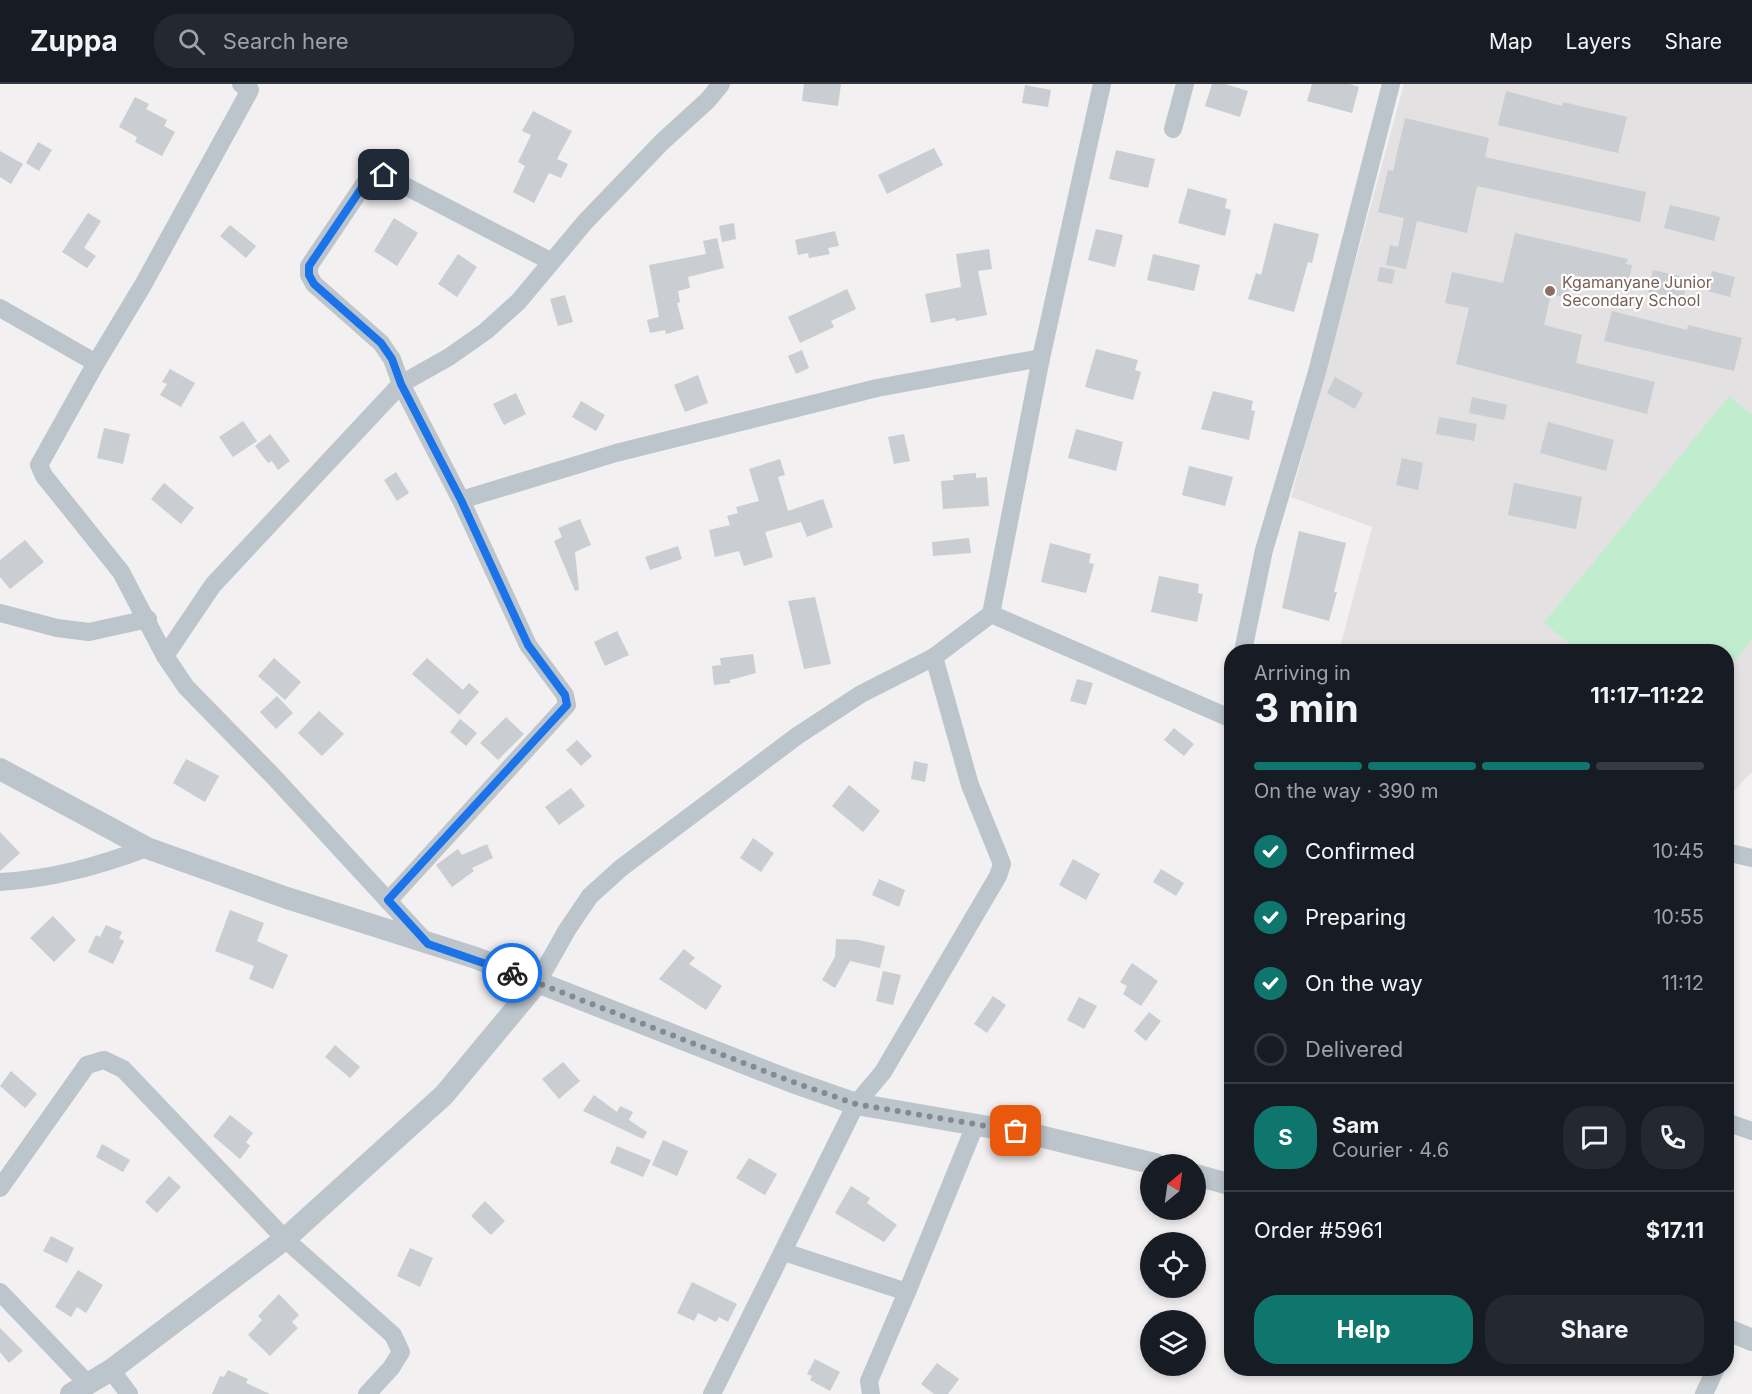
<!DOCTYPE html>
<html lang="en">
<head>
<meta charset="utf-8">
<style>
	:root { --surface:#171b24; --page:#242831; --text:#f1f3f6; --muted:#9ea1a6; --line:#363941; --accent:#0f766e }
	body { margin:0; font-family:Inter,sans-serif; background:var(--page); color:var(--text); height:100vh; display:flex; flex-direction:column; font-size:22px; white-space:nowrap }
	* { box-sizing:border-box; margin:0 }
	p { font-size:20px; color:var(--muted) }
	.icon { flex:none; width:33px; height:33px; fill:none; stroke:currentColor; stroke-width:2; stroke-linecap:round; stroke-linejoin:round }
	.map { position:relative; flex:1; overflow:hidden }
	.drawer { position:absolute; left:1224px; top:560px; width:510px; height:732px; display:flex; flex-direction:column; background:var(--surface); border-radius:24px; box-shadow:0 3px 9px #0003 }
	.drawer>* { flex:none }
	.needle { width:39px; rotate:29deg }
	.tools { position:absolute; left:1140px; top:1070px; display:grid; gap:12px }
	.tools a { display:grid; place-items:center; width:66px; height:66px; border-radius:50%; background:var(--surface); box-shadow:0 3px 9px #0003; font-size:30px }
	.pin { position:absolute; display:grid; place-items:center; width:51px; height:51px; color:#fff; margin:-26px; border-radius:12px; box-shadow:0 3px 9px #0006 }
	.courier { position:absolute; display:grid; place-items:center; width:60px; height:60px; margin:-30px; border:4px solid #1a73e8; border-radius:50%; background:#fff; color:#222; box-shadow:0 2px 8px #0007 }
	.head em { font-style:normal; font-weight:700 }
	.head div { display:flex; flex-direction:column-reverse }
	.head { display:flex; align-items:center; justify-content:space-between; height:102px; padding:0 30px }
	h1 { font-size:39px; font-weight:700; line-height:45px }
	.bar { display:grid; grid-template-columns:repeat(4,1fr); gap:9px 6px; align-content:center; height:72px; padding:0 30px }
	.bar i { height:8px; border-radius:4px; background:var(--line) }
	.bar .active { background:var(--accent) }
	.bar p { grid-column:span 4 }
	.line { display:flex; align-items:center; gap:15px; padding:0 30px; border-top:2px solid var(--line) }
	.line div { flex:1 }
	.round { display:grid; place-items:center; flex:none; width:63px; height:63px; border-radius:24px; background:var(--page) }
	ol { padding:0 30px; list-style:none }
	li { display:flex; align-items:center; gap:18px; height:66px }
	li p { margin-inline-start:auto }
	li .icon { padding:6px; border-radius:50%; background:var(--accent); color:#fff; stroke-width:4 }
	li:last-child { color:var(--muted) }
	li i { width:33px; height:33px; border:3px solid var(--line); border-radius:50% }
	.primary-button { display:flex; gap:12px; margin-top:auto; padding:12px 30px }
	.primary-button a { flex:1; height:69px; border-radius:24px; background:var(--accent); color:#fff; font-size:24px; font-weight:700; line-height:69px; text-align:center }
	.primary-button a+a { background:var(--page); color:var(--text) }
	header { display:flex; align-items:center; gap:36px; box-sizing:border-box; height:84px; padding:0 30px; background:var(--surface); border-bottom:2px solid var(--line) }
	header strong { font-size:28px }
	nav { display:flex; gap:33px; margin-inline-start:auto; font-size:21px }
	.search { width:420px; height:54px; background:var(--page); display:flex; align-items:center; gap:15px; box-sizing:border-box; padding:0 21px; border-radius:24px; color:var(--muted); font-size:22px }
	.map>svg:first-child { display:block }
</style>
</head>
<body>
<header>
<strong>Zuppa</strong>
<div class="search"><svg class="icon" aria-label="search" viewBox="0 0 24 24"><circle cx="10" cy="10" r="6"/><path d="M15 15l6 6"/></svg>Search here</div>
<nav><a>Map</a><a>Layers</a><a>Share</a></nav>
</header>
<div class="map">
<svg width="1752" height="1310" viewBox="0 0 1752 1310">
	<rect width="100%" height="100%" fill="#f2f0f0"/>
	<path fill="#e3e1e1" d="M1404 0H1752V688L1727 714 1726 567H1339L1372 443 1291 413Z"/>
	<path fill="#c1edcf" d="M1729 312 1752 331V555L1727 587 1726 567H1579L1544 539Z"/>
	<g fill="#cacdd2">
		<path d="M804 0H841L838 22 802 17Z"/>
		<path d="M1212 0H1225L1248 7 1240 33 1205 22Z"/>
		<path d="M1312 0H1350L1359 3 1352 29 1307 17Z"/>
		<path d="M1025 1 1051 6 1048 23 1022 19Z"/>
		<path d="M1506 7 1562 22 1563 18 1627 33 1618 69 1498 41Z"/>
		<path d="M135 13 149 20 146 25 167 36 164 42 175 48 162 72 135 58 137 53 119 43Z"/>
		<path d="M533 27 572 47 557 75 568 80 561 94 549 89 534 119 513 108 525 82 518 78 531 51 522 47Z"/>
		<path d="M1405 34 1489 54 1485 73 1646 108 1640 138 1477 102 1467 149 1417 137 1406 185 1386 181 1390 161 1398 163 1404 134 1378 128 1388 86 1393 87Z"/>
		<path d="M38 58 52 66 39 87 26 79Z"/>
		<path d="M934 64 943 81 887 110 878 91Z"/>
		<path d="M1116 66 1155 75 1148 104 1109 95Z"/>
		<path d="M0 67 23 80 11 100 0 93Z"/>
		<path d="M1188 104 1227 115 1225 124 1231 126 1225 152 1178 139Z"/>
		<path d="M1670 121 1720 133 1714 157 1664 144Z"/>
		<path d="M88 129 101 137 84 164 96 172 87 184 62 168Z"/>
		<path d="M394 134 418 149 397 182 374 167Z"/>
		<path d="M734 139 736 155 722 158 719 142Z"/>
		<path d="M1274 139 1319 150 1312 179 1308 178 1294 228 1248 215 1256 189 1261 191Z"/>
		<path d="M230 141 256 162 246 174 220 152Z"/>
		<path d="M1096 145 1123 151 1115 183 1088 176Z"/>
		<path d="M835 147 839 162 828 164 830 170 809 174 808 169 798 171 795 156Z"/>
		<path d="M1515 149 1628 175 1626 180 1632 181 1627 204 1573 191 1567 214 1551 210 1544 241 1582 251 1576 279 1655 298 1647 330 1456 280 1469 224 1445 219 1452 188 1503 199Z"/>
		<path d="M717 154 724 184 688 193 690 204 678 207 680 218 677 219 684 245 666 250 665 246 650 249 647 236 659 233 649 181 706 170 703 157Z"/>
		<path d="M989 165 992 185 978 187 987 231 956 237 955 234 931 239 925 210 961 203 956 170Z"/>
		<path d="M458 170 477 183 457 213 438 200Z"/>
		<path d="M1153 170 1200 181 1194 207 1147 196Z"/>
		<path d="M1380 183 1395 186 1392 200 1377 197Z"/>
		<path d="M1653 186 1688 194 1683 216 1648 208Z"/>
		<path d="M1712 187 1735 193 1730 213 1707 207Z"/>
		<path d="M847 205 856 225 831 237 834 243 800 259 788 233Z"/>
		<path d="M565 211 573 238 558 242 550 215Z"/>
		<path d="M1612 227 1687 246 1688 241 1742 254 1734 287 1604 257Z"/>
		<path d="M1096 265 1138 276 1135 286 1141 288 1133 316 1085 303Z"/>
		<path d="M802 266 809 284 796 290 788 272Z"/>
		<path d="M170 285 195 299 181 323 160 311 167 300 162 298Z"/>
		<path d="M698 291 708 319 685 328 674 301Z"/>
		<path d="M1335 293 1363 309 1355 325 1327 309Z"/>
		<path d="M1213 307 1253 317 1251 326 1255 327 1249 356 1201 345Z"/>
		<path d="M516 309 526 330 504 341 493 320Z"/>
		<path d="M1472 313 1507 321 1504 336 1469 329Z"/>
		<path d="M581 317 605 331 596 347 572 333Z"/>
		<path d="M1439 333 1477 340 1474 357 1436 350Z"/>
		<path d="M243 337 257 357 233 373 219 353Z"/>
		<path d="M1548 338 1614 356 1606 387 1540 369Z"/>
		<path d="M104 344 130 350 123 380 97 374Z"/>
		<path d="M1076 345 1123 358 1116 387 1068 374Z"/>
		<path d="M270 350 290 377 278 386 272 377 268 379 255 362Z"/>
		<path d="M904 350 910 377 894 380 888 353Z"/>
		<path d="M1402 374 1423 379 1418 406 1396 401Z"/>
		<path d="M780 375 785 391 778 393 788 427 823 415 833 443 807 453 801 438 765 448 773 473 744 482 739 467 715 473 709 446 730 441 727 432 738 429 736 423 759 417 749 385Z"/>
		<path d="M1189 382 1233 393 1225 422 1182 411Z"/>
		<path d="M396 388 409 409 397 417 384 396Z"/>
		<path d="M976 389V394L987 393 989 422 943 425 941 397 954 396 953 391Z"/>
		<path d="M164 399 194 424 181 440 151 415Z"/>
		<path d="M1514 399 1582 413 1576 445 1508 431Z"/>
		<path d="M580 435 591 461 575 468 579 506 575 507 554 457 562 453 558 444Z"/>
		<path d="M1299 447 1346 459 1334 508H1337L1329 537 1282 524Z"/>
		<path d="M969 454 971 469 933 472 932 458Z"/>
		<path d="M25 456 44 478 10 505 0 493V476Z"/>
		<path d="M1050 459 1091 470 1089 479 1094 480 1086 509 1041 498Z"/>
		<path d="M678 462 682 475 650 486 645 473Z"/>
		<path d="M1159 492 1199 500 1198 509 1203 510 1197 538 1151 528Z"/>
		<path d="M815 513 831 580 804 585 788 517Z"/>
		<path d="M617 547 629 571 605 582 594 558Z"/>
		<path d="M753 570 756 589 730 596V599L714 601 712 582 721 581 720 574Z"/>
		<path d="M274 574 301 598 285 616 258 592Z"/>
		<path d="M427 574 463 606 469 599 479 608 459 631 412 590Z"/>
		<path d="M1077 595 1093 599 1086 621 1070 617Z"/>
		<path d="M277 612 293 629 276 645 260 628Z"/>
		<path d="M319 627 344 650 322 672 298 649Z"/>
		<path d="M506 633 524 650 498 676 480 659Z"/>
		<path d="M460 635 477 649 466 662 450 648Z"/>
		<path d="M1174 644 1194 660 1184 672 1164 656Z"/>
		<path d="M577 656 592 672 581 682 566 666Z"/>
		<path d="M186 675 219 692 205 718 173 699Z"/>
		<path d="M914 677 928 680 925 698 911 695Z"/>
		<path d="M849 701 880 727 863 748 832 722Z"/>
		<path d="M571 704 585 722 559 741 545 723Z"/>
		<path d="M0 748 20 769 0 787Z"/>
		<path d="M753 754 774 769 761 788 740 774Z"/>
		<path d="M487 760 493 774 472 784 474 787 452 803 436 781 458 765 462 771Z"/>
		<path d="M1073 775 1100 790 1086 816 1059 801Z"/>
		<path d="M1161 785 1184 799 1176 812 1153 798Z"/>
		<path d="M879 795 905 806 899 823 872 811Z"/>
		<path d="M230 826 264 839 257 857 288 871 273 905 249 895 254 882 215 867Z"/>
		<path d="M53 832 76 856 54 878 30 854Z"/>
		<path d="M106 841 122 848 119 854 124 857 113 880 88 868 96 851 100 853Z"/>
		<path d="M836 855 859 856 885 862 880 884 850 877 835 904 822 896 835 873Z"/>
		<path d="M684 865 695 874 689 880 722 902 706 926 659 895Z"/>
		<path d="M1132 879 1158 897 1141 922 1123 910 1127 902 1120 898Z"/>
		<path d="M883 887 901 891 893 921 876 917Z"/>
		<path d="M993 912 1006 921 987 949 974 940Z"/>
		<path d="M1079 913 1097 922 1084 945 1067 936Z"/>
		<path d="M1149 928 1161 937 1146 957 1134 947Z"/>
		<path d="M335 961 360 983 350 994 325 973Z"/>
		<path d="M563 978 580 997 559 1015 542 995Z"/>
		<path d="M11 987 37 1010 25 1024 0 1002Z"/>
		<path d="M594 1011 617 1028 620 1022 633 1028 629 1036 647 1048 643 1055 583 1027Z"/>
		<path d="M230 1031 253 1049 246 1058 250 1062 240 1075 213 1052Z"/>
		<path d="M663 1056 688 1067 677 1092 652 1081Z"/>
		<path d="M102 1060 130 1076 123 1088 96 1073Z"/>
		<path d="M617 1062 651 1076 643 1093 610 1079Z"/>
		<path d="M749 1074 777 1090 765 1111 736 1094Z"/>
		<path d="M169 1092 181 1103 157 1129 145 1118Z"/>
		<path d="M851 1102 870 1114 867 1119 897 1141 884 1158 835 1129Z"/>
		<path d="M485 1117 505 1137 491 1151 471 1132Z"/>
		<path d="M51 1152 74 1164 67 1179 43 1167Z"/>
		<path d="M410 1164 433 1174 420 1203 397 1192Z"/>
		<path d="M78 1186 103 1201 86 1229 77 1223 71 1233 55 1223Z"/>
		<path d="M692 1198 737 1220 728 1238 719 1233 716 1238 698 1229 694 1237 677 1229Z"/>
		<path d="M279 1210 299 1231 292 1238 298 1244 270 1272 248 1251 262 1236 258 1232Z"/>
		<path d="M0 1244 23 1267 9 1279 0 1268Z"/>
		<path d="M815 1275 840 1288 830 1307 810 1296 812 1292 807 1290Z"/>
		<path d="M937 1279 959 1295 948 1310H934L921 1300Z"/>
		<path d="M228 1286 248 1295 246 1299 270 1310H212L220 1292 224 1293Z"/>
	</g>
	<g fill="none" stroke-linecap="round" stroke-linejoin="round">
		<g stroke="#bcc5cc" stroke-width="18">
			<path d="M1173 45 1185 0"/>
			<path d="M0 224 96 279 39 381 44 392 121 488 165 572 186 603 273 692 427 859"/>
			<path d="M96 279 143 201 250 6 241 0"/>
			<path d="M461 416 616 369 877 304 1041 274"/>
			<path d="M0 529 57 544 89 548 148 535"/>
			<path d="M991 530 1232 635"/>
			<path d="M1243 567 1264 466 1317 288 1391 0"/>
			<path d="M165 572 213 501 401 300 449 273 486 247 519 217 585 138 662 58 708 16 721 0"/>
			<path d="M1726 768 1752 774"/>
			<path d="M0 798C52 795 98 782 147 764"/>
			<path d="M388 817 567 621 565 611 528 561 461 416 401 300 392 275 381 259 314 200 309 191V182L369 93 375 89 384 91 550 177"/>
			<path d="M537 899 567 846 590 812 621 784 797 652 861 610 934 573 991 530 1041 274 1102 0"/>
			<path d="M1726 1038 1752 1047"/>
			<path d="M0 1104 87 981 104 976 123 985 285 1155 393 1251 401 1268 391 1284 367 1310"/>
			<path d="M784 1168 907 1208 976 1039"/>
			<path d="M0 1208 88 1300"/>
			<path d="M111 1286 129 1310"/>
			<path d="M712 1310 856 1020 883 988 998 792 1002 780 970 701 934 573"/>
			<path d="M871 1310 869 1297 907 1208"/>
			<path d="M1704 1310 1716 1284"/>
		</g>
		<g stroke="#bcc5cc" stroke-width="22">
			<path d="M0 685 147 764 287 814 476 874 790 997 856 1020 1035 1051 1155 1080"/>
			<path d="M1196 1091 1232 1101"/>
			<path d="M1726 1245 1752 1256"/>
			<path d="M71 1310 111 1286 285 1155 444 1011 537 899"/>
		</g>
	</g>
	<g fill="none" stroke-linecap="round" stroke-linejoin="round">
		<path stroke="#848b90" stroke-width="6" stroke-dasharray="0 10.8" d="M512 889 790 997 856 1020 1016 1047"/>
		<path stroke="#1a73e8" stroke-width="8" d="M384 91 375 89 369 93 309 182V191L314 200 381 259 392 275 401 300 461 416 528 561 565 611 567 621 388 816 428 860 512 889"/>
	</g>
	<circle fill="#8d6e63" stroke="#fff" stroke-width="2" cx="1550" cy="207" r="6"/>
	<g text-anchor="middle" stroke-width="4.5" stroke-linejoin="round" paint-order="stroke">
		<g font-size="16" fill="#785e54" stroke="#fff" text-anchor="start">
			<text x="1562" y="204">Kgamanyane Junior<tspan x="1562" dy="18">Secondary School</tspan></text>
		</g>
	</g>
</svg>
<div class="tools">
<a><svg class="needle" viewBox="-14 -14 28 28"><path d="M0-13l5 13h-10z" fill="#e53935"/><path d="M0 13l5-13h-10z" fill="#9ea1a6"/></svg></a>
<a><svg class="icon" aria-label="locate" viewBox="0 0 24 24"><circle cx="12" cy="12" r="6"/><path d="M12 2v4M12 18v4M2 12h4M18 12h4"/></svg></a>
<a><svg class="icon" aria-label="layers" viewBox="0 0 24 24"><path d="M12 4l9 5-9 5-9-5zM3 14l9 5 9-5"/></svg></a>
</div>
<div class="pin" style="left:1016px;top:1047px;background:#ea580c"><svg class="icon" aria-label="bag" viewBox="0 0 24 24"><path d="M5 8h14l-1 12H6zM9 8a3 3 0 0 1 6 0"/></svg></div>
<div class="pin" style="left:384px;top:91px;background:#1f2937"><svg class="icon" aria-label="home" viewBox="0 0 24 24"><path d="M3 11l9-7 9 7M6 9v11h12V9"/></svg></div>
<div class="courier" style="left:512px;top:889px"><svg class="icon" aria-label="bike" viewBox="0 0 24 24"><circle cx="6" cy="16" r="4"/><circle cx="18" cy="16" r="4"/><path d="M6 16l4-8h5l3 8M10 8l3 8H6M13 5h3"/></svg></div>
<section class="drawer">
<div class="head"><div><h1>3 min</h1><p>Arriving in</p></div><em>11:17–11:22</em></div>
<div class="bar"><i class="active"></i><i class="active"></i><i class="active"></i><i></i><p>On the way · 390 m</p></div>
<ol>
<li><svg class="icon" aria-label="check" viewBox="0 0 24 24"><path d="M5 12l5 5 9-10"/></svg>Confirmed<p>10:45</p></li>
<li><svg class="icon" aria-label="check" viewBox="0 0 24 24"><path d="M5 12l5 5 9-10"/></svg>Preparing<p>10:55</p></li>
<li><svg class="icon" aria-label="check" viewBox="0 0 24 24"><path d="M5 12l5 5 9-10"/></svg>On the way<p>11:12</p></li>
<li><i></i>Delivered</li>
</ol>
<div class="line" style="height:108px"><b class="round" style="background:var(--accent);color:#fff">S</b><div><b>Sam</b><p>Courier · 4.6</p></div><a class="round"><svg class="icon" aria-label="chat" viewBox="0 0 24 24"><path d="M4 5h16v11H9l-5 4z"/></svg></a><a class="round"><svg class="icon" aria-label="phone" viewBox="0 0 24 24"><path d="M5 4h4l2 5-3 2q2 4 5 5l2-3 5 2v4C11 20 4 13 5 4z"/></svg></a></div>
<div class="line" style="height:78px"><div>Order #5961</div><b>$17.11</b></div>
<div class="primary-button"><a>Help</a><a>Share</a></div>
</section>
</div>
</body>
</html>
